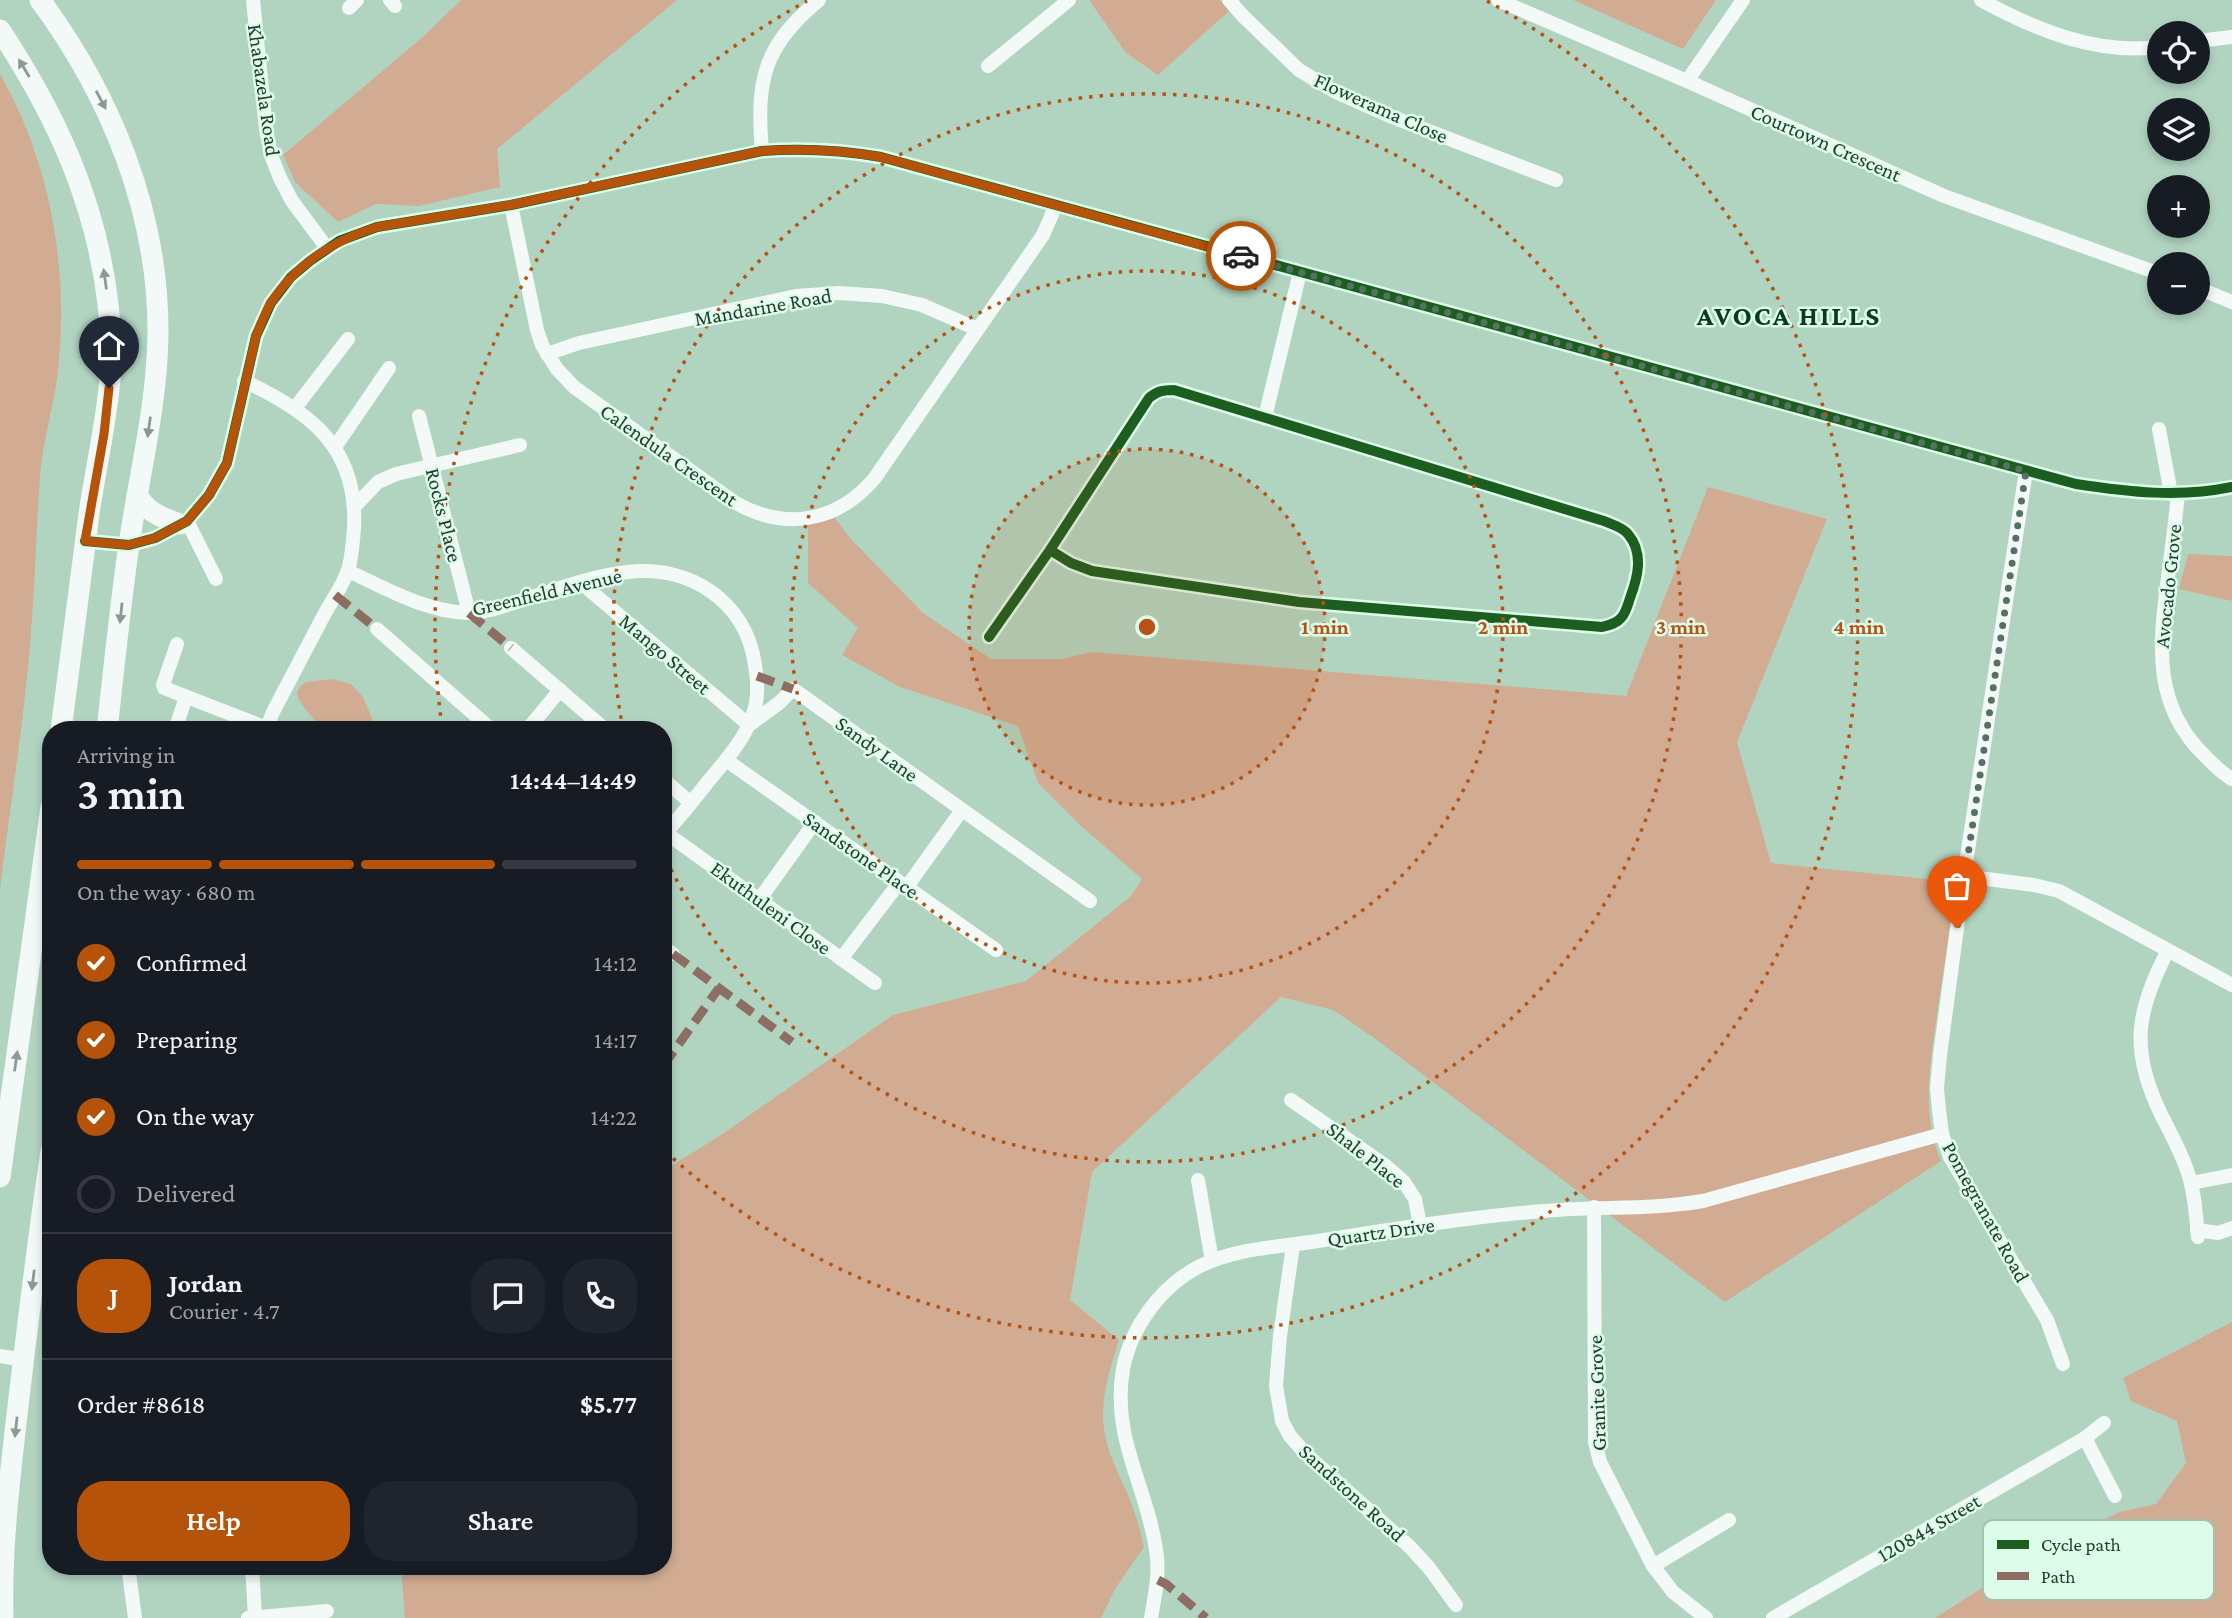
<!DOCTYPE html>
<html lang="en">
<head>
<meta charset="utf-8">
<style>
	:root { --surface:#171b24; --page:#20242c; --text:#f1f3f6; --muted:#9ea1a6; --line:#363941; --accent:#b45309 }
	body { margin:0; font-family:"Crimson Pro",serif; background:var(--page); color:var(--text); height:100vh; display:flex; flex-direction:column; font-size:26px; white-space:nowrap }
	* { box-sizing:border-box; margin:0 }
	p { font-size:23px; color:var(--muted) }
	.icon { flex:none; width:38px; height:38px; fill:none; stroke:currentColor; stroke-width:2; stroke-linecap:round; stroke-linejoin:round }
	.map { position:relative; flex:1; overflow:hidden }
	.panel { position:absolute; left:42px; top:721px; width:630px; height:854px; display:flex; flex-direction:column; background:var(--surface); border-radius:28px; box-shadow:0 4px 10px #0003 }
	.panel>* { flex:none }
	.controls { position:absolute; left:2147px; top:21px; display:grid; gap:14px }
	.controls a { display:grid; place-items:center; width:63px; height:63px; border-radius:50%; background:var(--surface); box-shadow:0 4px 10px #0003; font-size:35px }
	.pin { position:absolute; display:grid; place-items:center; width:60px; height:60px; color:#fff; margin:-72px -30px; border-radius:50% 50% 50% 0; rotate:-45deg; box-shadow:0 0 7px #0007 }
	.pin .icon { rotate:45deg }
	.courier { position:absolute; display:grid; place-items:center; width:70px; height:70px; margin:-35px; border:5px solid #b45309; border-radius:50%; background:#fff; color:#222; box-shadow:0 2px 9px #0007 }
	.overview em { font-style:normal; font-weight:600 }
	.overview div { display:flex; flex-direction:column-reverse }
	.overview { display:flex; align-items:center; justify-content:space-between; height:119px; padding:0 35px }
	h1 { font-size:46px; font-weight:600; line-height:52px }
	.bar { display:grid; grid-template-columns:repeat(4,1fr); gap:10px 7px; align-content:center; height:84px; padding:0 35px }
	.bar i { height:9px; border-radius:5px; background:var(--line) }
	.bar .current { background:var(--accent) }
	.bar p { grid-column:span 4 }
	.line { display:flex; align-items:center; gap:18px; padding:0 35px; border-top:2px solid var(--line) }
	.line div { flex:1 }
	.round { display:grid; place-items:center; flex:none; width:74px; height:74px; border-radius:28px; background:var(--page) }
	ol { padding:0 35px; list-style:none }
	li { display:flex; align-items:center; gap:21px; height:77px }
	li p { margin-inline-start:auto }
	li .icon { padding:7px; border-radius:50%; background:var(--accent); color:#fff; stroke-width:4 }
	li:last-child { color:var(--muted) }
	li i { width:38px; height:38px; border:4px solid var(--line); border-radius:50% }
	.action { display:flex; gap:14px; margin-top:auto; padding:14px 35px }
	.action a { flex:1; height:80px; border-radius:28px; background:var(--accent); color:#fff; font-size:28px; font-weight:600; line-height:80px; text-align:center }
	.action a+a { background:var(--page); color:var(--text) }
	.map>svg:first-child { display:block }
</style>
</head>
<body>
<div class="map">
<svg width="2232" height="1618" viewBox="0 0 2232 1618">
	<rect width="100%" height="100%" fill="#b1d4c1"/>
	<g fill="#d1ac92">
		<path d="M461 0H677L497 149 500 187 419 206 376 204 338 222 295 182 283 155 425 35Z"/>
		<path d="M1089 0H1220L1229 11 1158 75 1126 53Z"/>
		<path d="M1573 0H1716L1683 49Z"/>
		<path d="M0 74C49 159 68 264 59 361 56 400 43 437 40 476 36 533 35 590 30 646 23 727 10 808 0 889Z"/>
		<path d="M1708 487 1827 519 1737 742 1771 863 1957 882C1951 921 1945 961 1939 1000 1932 1053 1919 1110 1941 1161L1725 1302 1377 1040 1333 1010 1281 997 1092 1172 1070 1300 1119 1340C1110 1369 1100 1398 1104 1429 1107 1452 1119 1474 1128 1495 1135 1512 1140 1529 1144 1547L1115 1589 1101 1618H405L401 1566H663V1171L721 1135 893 1015 1026 981 1131 896 1142 879 1081 826 1038 783 1018 726 900 687 842 655 858 628 808 583V524L835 518 850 538 923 613 991 659H1062L1092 652 1626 696Z"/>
		<path d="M2188 554 2232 556V601L2179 589Z"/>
		<path d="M333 679 351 684 363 697 377 730H321C315 717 297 704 297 691L305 682Z"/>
		<path d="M2232 1322V1618H1935L2057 1540 2120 1512 2156 1504 2186 1463 2177 1421 2131 1401 2123 1378Z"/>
	</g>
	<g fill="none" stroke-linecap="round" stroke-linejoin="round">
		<g stroke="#f3f9f6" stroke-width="14">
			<path d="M253 0 266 129 271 155 280 178 292 201 327 248"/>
			<path d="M390 0 395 6"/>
			<path d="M1229 0 1243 16 1299 70 1334 91 1390 116 1556 180"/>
			<path d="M1498 0 1687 81 1944 196 2160 274"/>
			<path d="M1981 0C2036 30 2096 55 2160 47"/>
			<path d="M349 8 357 0"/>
			<path d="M2198 41 2232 37"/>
			<path d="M988 66 1069 0"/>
			<path d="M1687 81 1743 0"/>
			<path d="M762 151C756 81 763 46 819 0"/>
			<path d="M511 205 537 330 542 345 557 369 574 387 734 502C784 531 836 523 874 479L1043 235 1056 205"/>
			<path d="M2198 288 2232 302"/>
			<path d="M547 354 579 343 796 296 839 293 882 296 922 305 977 329"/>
			<path d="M244 381C311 412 358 448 354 528 353 541 352 557 348 570 343 585 333 599 325 613 308 646 290 679 273 712L266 730"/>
			<path d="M295 408 348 339"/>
			<path d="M419 416 469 613"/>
			<path d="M1265 417 1300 272"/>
			<path d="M2159 429 2171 494"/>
			<path d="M335 447 389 368"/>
			<path d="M2026 471 1964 876 1940 1055 1937 1088 1939 1110 1942 1134 1950 1157 2047 1320 2063 1364"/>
			<path d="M2178 494C2175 525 2171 555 2167 585 2159 648 2154 706 2204 755 2213 764 2221 773 2232 779"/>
			<path d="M355 506 378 482 396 474 520 445"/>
			<path d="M187 521 216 579"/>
			<path d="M85 541 129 545 155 538 187 521 209 495 227 463 256 336 271 303 291 277 310 261 339 241 377 227 511 205 762 151C803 148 841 150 881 157L2076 484C2129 492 2179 498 2232 487"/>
			<path d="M348 571C385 588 426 612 468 613 485 613 503 606 520 601 555 590 591 576 628 572 690 565 746 601 755 665 758 682 759 700 752 717 743 742 724 762 707 783 693 801 678 819 663 836"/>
			<path d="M580 582 749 725 779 703 793 689 1090 901"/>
			<path d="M377 629 492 730"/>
			<path d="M989 637 1050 550 1149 398C1157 391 1163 390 1174 390L1604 521C1613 525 1622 527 1628 534 1644 553 1638 577 1630 598 1628 604 1626 613 1621 618 1616 624 1609 625 1602 627L1299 602 1092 571 1071 563 1050 550"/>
			<path d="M177 644 163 685 164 688 267 728"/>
			<path d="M511 648 606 730"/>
			<path d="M175 730 186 697"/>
			<path d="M527 730 560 690"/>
			<path d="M726 760 996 950"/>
			<path d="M663 779 691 803"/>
			<path d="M666 833 875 983"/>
			<path d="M1964 876 2034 885 2059 891 2232 985"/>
			<path d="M906 888 962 810"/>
			<path d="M759 900 815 822"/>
			<path d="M663 947 673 954"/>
			<path d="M2167 952C2137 1011 2130 1048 2159 1110 2169 1131 2181 1151 2188 1173 2195 1194 2196 1216 2198 1237"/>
			<path d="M841 959 899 883"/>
			<path d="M1291 1100 1386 1166 1404 1182 1415 1199 1420 1225"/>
			<path d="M1198 1180 1212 1261"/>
			<path d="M2191 1183 2232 1175"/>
			<path d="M1594 1207 1595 1442 1600 1462 1653 1566 1673 1592 1706 1618"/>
			<path d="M2197 1230 2218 1233 2232 1228"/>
			<path d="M1293 1245 1280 1336 1276 1386 1282 1421 1290 1436 1306 1454 1410 1547 1430 1569 1456 1605"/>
			<path d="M0 1356 24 1360"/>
			<path d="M2085 1438 2115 1496"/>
			<path d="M128 1566 135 1618"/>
			<path d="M252 1566 255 1617"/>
			<path d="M1653 1566 1729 1520"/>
			<path d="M248 1618 327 1611"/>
			<path d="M1151 1618C1155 1595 1160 1573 1156 1550 1147 1486 1111 1438 1123 1369 1131 1327 1161 1286 1200 1266 1236 1248 1279 1247 1318 1241 1393 1229 1469 1217 1544 1211 1597 1206 1651 1210 1703 1201L1942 1134"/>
			<path d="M1773 1618 2085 1438 2104 1423"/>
		</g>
		<g stroke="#f3f9f6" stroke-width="21">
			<path d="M40 0C111 96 159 213 158 335 157 406 139 475 129 545 120 606 114 668 107 730"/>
			<path d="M0 30C56 115 96 201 108 304 110 324 112 346 111 367 108 417 96 465 89 514 79 586 71 658 61 730"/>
			<path d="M137 495C147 512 162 518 180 524"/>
			<path d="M0 1177 51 807"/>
			<path d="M3 1618C1 1547 10 1476 18 1406 28 1321 38 1236 51 1152"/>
		</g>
		<g stroke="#8d6e63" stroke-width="9" stroke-dasharray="18 9" stroke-linecap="butt">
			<path d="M335 595 377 629"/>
			<path d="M469 613 511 648"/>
			<path d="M757 676 793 689"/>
			<path d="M673 954 792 1042"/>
			<path d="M663 1066 719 988"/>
			<path d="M1158 1580 1166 1584 1206 1618"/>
		</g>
		<defs>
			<g id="cycleway">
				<path d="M85 541 129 545 155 538 187 521 209 495 227 463 256 336 271 303 291 277 310 261 339 241 377 227 511 205 762 151C803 148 841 150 881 157L2076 484C2129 492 2179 498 2232 487"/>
				<path d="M989 637 1050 550 1149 398C1157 391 1163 390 1174 390L1604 521C1613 525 1622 527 1628 534 1644 553 1638 577 1630 598 1628 604 1626 613 1621 618 1616 624 1609 625 1602 627L1299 602 1092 571 1071 563 1050 550"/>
			</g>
		</defs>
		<use href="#cycleway" stroke="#dcfbe9" stroke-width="15"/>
		<use href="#cycleway" stroke="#1b5e20" stroke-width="10"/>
	</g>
	<defs><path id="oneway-solid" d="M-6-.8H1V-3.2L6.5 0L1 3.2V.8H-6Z" transform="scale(1.75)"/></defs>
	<g fill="#8b9a92">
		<use href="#oneway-solid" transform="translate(24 68) rotate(-121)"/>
		<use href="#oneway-solid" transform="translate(101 100) rotate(62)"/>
		<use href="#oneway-solid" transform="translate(105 279) rotate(-98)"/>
		<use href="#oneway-solid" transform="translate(149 427) rotate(98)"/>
		<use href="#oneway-solid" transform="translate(121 613) rotate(96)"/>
		<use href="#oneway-solid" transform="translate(16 1061) rotate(-82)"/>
		<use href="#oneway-solid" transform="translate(33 1280) rotate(97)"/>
		<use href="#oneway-solid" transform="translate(16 1427) rotate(96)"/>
	</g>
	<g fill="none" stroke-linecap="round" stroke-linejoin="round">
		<path stroke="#557162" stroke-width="7" stroke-dasharray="0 12.6" d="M1241 256 2026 471 1957 928"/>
		<path stroke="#b45309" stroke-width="9" d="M109 388 104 434 85 541 128 545 155 538 187 521 209 495 227 463 256 336C261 325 265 312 272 301 297 264 335 240 377 227L510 205 762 151C803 148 841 150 881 157L1241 256"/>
	</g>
	<circle cx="1147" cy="627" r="178" fill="#b75215" fill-opacity=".12"/>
	<g fill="none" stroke="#b75215" stroke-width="3.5" stroke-dasharray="3.5 7">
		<circle cx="1147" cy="627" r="178"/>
		<circle cx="1147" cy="627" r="356"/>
		<path d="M623 729A534 534 0 1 1 665 857"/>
		<path d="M442 726A712 712 0 0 1 807 1M1487 1A712 712 0 1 1 666 1152"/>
	</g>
	<g text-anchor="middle" stroke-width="5" stroke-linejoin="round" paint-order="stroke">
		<g font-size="21" fill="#233c2f" stroke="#dcfbe9">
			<text transform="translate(264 90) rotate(82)" y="7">Khabazela Road</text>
			<text transform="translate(1381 108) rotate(24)" y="7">Flowerama Close</text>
			<text transform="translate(1826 143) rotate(24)" y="7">Courtown Crescent</text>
			<text transform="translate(763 307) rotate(-10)" y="7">Mandarine Road</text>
			<text transform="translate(669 455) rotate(35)" y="7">Calendula Crescent</text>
			<text transform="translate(444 515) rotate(76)" y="7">Rocks Place</text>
			<text transform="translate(2168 586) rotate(-84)" y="7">Avocado Grove</text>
			<text transform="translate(547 592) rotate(-13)" y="7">Greenfield Avenue</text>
			<text transform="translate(665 654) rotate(40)" y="7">Mango Street</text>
			<text transform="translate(877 749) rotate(36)" y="7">Sandy Lane</text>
			<text transform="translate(861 855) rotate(35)" y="7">Sandstone Place</text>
			<text transform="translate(771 908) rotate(36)" y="7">Ekuthuleni Close</text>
			<text transform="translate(1366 1155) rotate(38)" y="7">Shale Place</text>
			<text transform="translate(1986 1212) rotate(61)" y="7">Pomegranate Road</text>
			<text transform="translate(1381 1232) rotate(-8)" y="7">Quartz Drive</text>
			<text transform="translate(1597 1393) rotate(-92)" y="7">Granite Grove</text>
			<text transform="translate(1352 1493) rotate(42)" y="7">Sandstone Road</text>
			<text transform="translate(1929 1528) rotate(-30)" y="7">120844 Street</text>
		</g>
		<g font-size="28" font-weight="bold" letter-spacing="2" fill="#083a25" stroke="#dcfbe9">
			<text x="1789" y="325">AVOCA HILLS</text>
		</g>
	</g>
	<rect x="1983" y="1520" width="231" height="80" rx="10" fill="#dcfbe9" stroke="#a4c2b1" stroke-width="2"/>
	<rect x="1997" y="1540" width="32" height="9" fill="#1b5e20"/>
	<rect x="1997" y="1572" width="32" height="8" fill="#8d6e63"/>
	<g font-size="19" fill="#233c2f">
		<text x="2041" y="1551">Cycle path</text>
		<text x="2041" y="1583">Path</text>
	</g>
	<circle cx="1147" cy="627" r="10" fill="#b75215" stroke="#dcfbe9" stroke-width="3.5"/>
	<g font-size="21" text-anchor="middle" font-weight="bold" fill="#b75215" stroke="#dcfbe9" stroke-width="5" stroke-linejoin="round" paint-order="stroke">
		<text x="1325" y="634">1 min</text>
		<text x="1503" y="634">2 min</text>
		<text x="1681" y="634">3 min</text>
		<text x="1859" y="634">4 min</text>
	</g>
</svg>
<div class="controls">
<a><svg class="icon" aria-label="locate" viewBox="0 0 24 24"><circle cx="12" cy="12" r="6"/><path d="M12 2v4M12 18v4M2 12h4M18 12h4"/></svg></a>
<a><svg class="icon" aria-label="layers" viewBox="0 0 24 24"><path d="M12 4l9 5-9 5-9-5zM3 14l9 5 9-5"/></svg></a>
<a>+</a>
<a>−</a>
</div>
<div class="pin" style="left:1957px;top:928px;background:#ea580c"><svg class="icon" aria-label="bag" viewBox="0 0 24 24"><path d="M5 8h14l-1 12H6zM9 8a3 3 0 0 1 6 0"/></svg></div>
<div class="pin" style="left:109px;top:388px;background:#1f2937"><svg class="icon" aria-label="home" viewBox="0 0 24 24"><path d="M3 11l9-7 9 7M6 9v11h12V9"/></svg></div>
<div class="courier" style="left:1241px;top:256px"><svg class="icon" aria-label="car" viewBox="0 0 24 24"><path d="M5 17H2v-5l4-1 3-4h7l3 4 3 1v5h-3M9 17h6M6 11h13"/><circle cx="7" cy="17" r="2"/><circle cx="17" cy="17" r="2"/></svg></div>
<section class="panel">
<div class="overview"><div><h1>3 min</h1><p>Arriving in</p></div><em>14:44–14:49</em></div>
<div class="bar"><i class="current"></i><i class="current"></i><i class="current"></i><i></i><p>On the way · 680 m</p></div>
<ol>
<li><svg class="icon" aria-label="check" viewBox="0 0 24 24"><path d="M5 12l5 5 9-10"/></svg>Confirmed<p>14:12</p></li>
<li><svg class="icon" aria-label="check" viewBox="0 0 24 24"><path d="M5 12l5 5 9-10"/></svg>Preparing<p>14:17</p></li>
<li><svg class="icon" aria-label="check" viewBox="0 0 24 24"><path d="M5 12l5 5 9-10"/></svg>On the way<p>14:22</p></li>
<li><i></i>Delivered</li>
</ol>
<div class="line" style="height:126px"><b class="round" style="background:var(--accent);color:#fff">J</b><div><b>Jordan</b><p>Courier · 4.7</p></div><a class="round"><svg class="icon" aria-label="chat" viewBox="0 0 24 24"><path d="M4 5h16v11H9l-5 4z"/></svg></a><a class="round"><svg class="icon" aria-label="phone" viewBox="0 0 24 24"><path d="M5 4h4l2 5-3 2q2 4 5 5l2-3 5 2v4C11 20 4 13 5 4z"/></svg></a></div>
<div class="line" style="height:91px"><div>Order #8618</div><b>$5.77</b></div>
<div class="action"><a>Help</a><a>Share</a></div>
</section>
</div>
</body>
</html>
